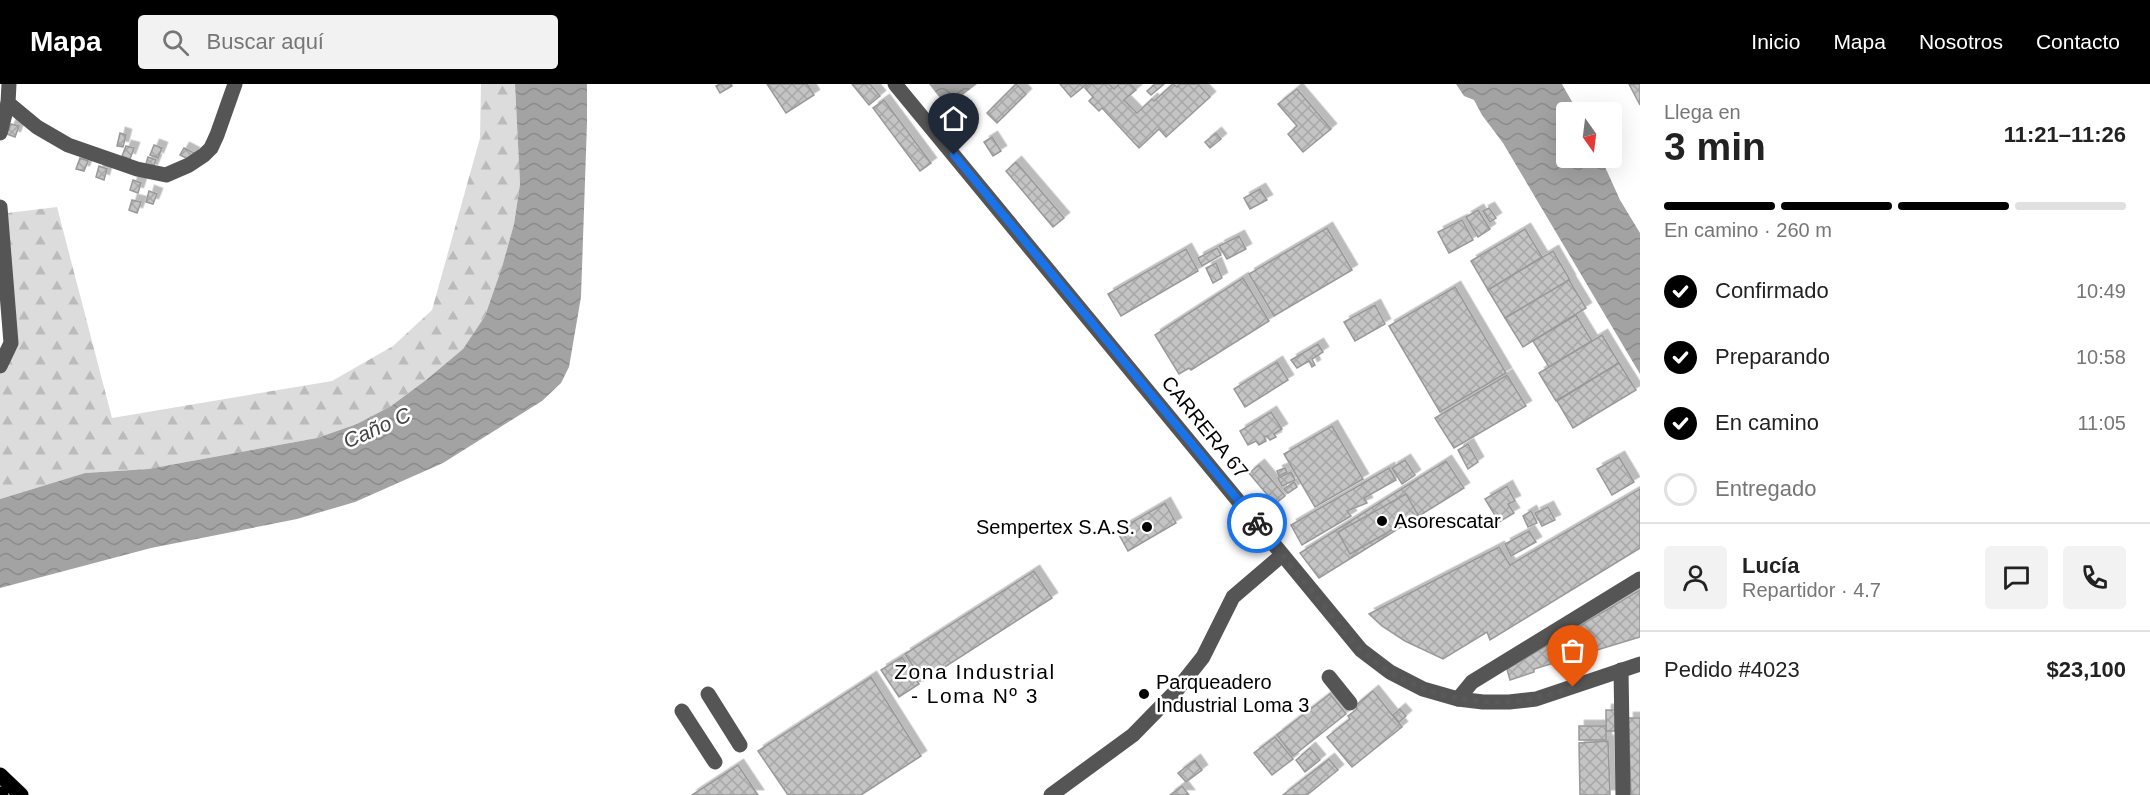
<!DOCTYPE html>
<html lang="es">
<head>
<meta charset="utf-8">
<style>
	:root { --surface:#fff; --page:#f2f2f2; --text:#222; --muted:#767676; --line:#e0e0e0; --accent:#000 }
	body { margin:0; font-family:Arial,sans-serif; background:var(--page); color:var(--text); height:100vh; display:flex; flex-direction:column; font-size:22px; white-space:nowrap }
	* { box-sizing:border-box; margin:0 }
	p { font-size:20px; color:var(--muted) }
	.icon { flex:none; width:33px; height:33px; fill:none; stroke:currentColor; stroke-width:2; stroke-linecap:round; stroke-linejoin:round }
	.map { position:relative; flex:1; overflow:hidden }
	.drawer { display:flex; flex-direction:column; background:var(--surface); width:510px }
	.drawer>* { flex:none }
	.needle { width:39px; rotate:166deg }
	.fabs { position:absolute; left:1556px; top:18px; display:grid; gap:12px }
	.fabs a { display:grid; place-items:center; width:66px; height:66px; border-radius:6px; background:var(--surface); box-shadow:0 6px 24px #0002; font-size:30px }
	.pin { position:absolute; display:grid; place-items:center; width:51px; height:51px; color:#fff; margin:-62px -26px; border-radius:50% 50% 50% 0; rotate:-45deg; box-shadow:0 0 6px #0007 }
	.pin .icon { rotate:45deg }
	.courier { position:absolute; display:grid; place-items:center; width:60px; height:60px; margin:-30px; border:4px solid #1a73e8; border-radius:50%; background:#fff; color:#222; box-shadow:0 2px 8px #0007 }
	.headline em { font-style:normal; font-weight:700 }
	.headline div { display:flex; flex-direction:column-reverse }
	.headline { display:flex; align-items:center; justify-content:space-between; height:102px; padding:0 24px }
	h1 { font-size:39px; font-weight:700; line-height:45px }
	.bar { display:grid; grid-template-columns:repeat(4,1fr); gap:9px 6px; align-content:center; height:72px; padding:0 24px }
	.bar i { height:8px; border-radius:4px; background:var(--line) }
	.bar .current { background:var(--accent) }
	.bar p { grid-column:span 4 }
	.line { display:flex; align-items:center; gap:15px; padding:0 24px; border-top:2px solid var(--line) }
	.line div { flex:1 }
	.round { display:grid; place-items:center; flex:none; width:63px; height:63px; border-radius:6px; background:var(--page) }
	ol { padding:0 24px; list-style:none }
	li { display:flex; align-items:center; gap:18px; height:66px }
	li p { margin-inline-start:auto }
	li .icon { padding:6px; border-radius:50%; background:var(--accent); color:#fff; stroke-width:4 }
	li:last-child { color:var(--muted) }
	li i { width:33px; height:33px; border:3px solid var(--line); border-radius:50% }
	header { display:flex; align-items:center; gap:36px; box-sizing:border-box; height:84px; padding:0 30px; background:var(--accent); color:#fff }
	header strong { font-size:28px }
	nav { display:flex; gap:33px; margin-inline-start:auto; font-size:21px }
	.search { width:420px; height:54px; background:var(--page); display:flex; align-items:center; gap:15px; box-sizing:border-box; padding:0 21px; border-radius:6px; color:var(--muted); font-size:22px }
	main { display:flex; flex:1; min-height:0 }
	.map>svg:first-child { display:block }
</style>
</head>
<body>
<header>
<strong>Mapa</strong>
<div class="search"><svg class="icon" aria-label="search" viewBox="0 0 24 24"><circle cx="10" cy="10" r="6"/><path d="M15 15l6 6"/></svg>Buscar aquí</div>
<nav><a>Inicio</a><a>Mapa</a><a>Nosotros</a><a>Contacto</a></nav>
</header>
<main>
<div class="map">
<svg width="1640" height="711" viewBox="0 0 1640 711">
	<defs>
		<pattern id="forest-firs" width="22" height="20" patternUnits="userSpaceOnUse" patternTransform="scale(1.5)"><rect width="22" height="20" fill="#dcdcdc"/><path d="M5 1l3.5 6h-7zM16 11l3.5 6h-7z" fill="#bbb"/></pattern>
		<pattern id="water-waves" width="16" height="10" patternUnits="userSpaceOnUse" patternTransform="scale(1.5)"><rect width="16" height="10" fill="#a3a3a3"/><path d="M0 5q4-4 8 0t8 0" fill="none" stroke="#8b8b8b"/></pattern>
		<pattern id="building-cross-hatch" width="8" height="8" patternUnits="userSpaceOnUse" patternTransform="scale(1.5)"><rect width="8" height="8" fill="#c4c4c4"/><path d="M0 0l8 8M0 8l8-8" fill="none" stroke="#a7a7a7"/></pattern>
		<filter id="shadow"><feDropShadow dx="5.5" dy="-5.5" stdDeviation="0" flood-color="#0004"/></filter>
	</defs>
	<rect width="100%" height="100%" fill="#fff"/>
	<path fill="url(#forest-firs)" d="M481 0H515L520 100 514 140 502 183 485 232 463 265 426 296 391 322 357 340 317 354 148 385 85 389 0 415V287L8 278 7 129 57 123 112 334 332 297 393 262 432 226 480 54Z"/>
	<g fill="url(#water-waves)">
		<path d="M515 0H587V39L581 213 569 283 561 299 542 317 443 379 355 418 297 435 151 464 0 504V415L85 389 148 385 317 354 357 340 391 322 426 296 463 265 485 232 502 183 514 140 520 100Z"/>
		<path d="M929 0H977L947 23Z"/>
		<path d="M1456 0H1562L1563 2 1578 28H1566V74H1601L1620 116 1640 149V290L1503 59 1482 31 1474 16 1464 12Z"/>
	</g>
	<g fill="url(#building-cross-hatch)" stroke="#999" stroke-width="1.5" filter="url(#shadow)">
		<path d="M720 0H731L732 2 720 9 716 2Z"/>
		<path d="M767 0H807L814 11 786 29Z"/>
		<path d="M852 0H870L880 12 869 21Z"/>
		<path d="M1016 0 1026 10 997 39 987 29Z"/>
		<path d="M1060 0H1087L1071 13Z"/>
		<path d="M1089 0H1109L1114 5 1119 0H1130L1136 6 1124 16 1137 29 1152 15 1154 17 1173 0 1177 3 1180 0H1198L1210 13 1166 53 1159 45 1139 64 1102 24 1099 27 1089 17 1093 13 1085 4Z"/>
		<path d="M1155 0H1164L1151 11 1147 7Z"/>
		<path d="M1629 0H1640V21Z"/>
		<path d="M1297 5 1331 45 1303 68 1288 50 1297 42 1278 20Z"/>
		<path d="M884 16 931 79 920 87 873 24Z"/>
		<path d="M11 40 19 42 15 53 7 50Z"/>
		<path d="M120 49 126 51 123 63 117 62Z"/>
		<path d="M1216 49 1221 55 1210 64 1205 58Z"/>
		<path d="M992 53 1001 67 993 72 984 58Z"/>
		<path d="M154 61 162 64 158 74 150 71Z"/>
		<path d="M126 62 134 64 130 75 122 72Z"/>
		<path d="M184 64 194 69 190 76 180 71Z"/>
		<path d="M148 73 156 76 152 86 145 83Z"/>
		<path d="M80 74 88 77 84 87 76 85Z"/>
		<path d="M1016 78 1064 134 1053 143 1006 87Z"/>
		<path d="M99 82 107 85 104 96 96 93Z"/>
		<path d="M133 96 141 99 138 109 130 106Z"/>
		<path d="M1260 105 1267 116 1250 125 1244 114Z"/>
		<path d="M149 107 157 110 153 120 146 118Z"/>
		<path d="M132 116 141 118 137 129 129 126Z"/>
		<path d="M1489 124 1496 134 1490 138 1483 127Z"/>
		<path d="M1478 126 1490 145 1478 153 1466 133Z"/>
		<path d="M1462 136 1473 156 1449 169 1438 148Z"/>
		<path d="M1327 144 1352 186 1274 232 1249 190Z"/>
		<path d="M1525 145 1542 173 1488 206 1471 177Z"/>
		<path d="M1239 152 1246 165 1227 175 1219 162Z"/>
		<path d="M1217 164 1221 171 1202 182 1198 174Z"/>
		<path d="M1186 165 1198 187 1121 232 1108 210Z"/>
		<path d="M1553 167 1570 196 1505 234 1488 206Z"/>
		<path d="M1216 179 1222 194 1213 199 1206 184Z"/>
		<path d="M1243 194 1269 237 1191 286 1189 284 1179 290 1155 251Z"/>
		<path d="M1569 196 1586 224 1523 263 1505 234Z"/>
		<path d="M1455 203 1506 289 1440 328 1389 242Z"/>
		<path d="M1375 221 1385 240 1355 257 1344 238Z"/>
		<path d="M1576 231 1592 257 1549 283 1533 257Z"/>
		<path d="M1602 251 1619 279 1556 317 1539 289Z"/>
		<path d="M1318 260 1323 268 1312 275 1315 281 1312 283 1309 277 1297 284 1291 276Z"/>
		<path d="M1277 278 1288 296 1245 323 1234 305Z"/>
		<path d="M1619 279 1636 306 1573 344 1557 317Z"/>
		<path d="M1507 291 1526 322 1454 364 1435 334Z"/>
		<path d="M1271 328 1282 345 1274 350 1276 353 1270 356 1267 352 1264 353 1266 357 1259 361 1256 357 1248 361 1240 347Z"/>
		<path d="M1332 342 1363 395 1315 423 1284 370Z"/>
		<path d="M1468 360 1478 378 1468 385 1458 366Z"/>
		<path d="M1619 373 1634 398 1612 411 1597 385Z"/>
		<path d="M1405 376 1415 391 1402 400 1392 384Z"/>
		<path d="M1446 377 1464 404 1319 494 1300 469Z"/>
		<path d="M1259 381 1285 412 1275 420 1249 389Z"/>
		<path d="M1285 384 1287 388 1279 392 1277 387Z"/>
		<path d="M1389 384 1396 396 1364 414 1367 419 1347 427 1351 432 1302 461 1291 441Z"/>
		<path d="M1291 388 1295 396 1282 402 1278 394Z"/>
		<path d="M1294 398 1297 403 1288 409 1284 405Z"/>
		<path d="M1507 402 1515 417 1508 420 1514 429 1499 438 1485 415Z"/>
		<path d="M1640 405V464L1490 556 1487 548 1443 575 1405 557 1382 542 1369 530 1499 463 1510 481Z"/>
		<path d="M1406 410 1418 431 1350 470 1338 448Z"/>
		<path d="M1165 419 1176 439 1128 467 1117 447Z"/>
		<path d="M1548 423 1555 436 1542 442 1535 429Z"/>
		<path d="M1531 427 1537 439 1528 443 1523 432Z"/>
		<path d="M1529 447 1536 458 1511 472 1505 460Z"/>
		<path d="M1034 487 1052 514 923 597 905 570Z"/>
		<path d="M1640 506V553L1534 585V588L1510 596 1507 585Z"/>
		<path d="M902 573 919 600 899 613 881 586Z"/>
		<path d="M871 593 921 672 861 711H788L758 667Z"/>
		<path d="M1373 607 1402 643 1352 683 1327 653 1350 635 1348 632 1357 625 1355 622Z"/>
		<path d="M1330 610 1346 630 1293 672 1277 651Z"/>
		<path d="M1400 625 1406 632 1399 638 1393 631Z"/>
		<rect x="1606" y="626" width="9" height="21"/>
		<path d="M1628 634H1640V711H1631Z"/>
		<rect x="1579" y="642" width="27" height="14"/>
		<path d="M1275 653 1293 675 1272 691 1254 669Z"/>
		<path d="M1608 657 1610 711H1580L1579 659Z"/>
		<path d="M1310 664 1320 676 1305 688 1296 676Z"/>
		<path d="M1329 675 1338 686 1307 711H1283Z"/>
		<path d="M1195 676 1202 686 1186 698 1178 689Z"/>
		<path d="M738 681 758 711H692Z"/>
		<path d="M1182 702 1189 711H1170Z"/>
	</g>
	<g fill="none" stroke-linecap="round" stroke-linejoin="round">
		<defs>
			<g id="major">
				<path d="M0 691 21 711"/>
				<path d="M0 710 1 711"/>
			</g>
		</defs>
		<use href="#major" stroke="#dbdbdb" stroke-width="16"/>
		<g stroke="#555" stroke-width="15">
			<path d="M9 0 8 19 37 43 68 61 137 85 166 91 189 81 204 71 211 64 217 51 235 0"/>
			<path d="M895 0 1361 566 1390 588 1423 605 1458 615 1483 618H1509L1536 615 1640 580"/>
			<path d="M0 49 8 19"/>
			<path d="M0 123 11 259 0 282"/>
			<path d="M1621 586 1623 711"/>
			<path d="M1329 593 1350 619"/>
			<path d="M708 610 740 661"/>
			<path d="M1458 615 1472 598 1640 495"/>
			<path d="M682 627 715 678"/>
			<path d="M1051 711 1133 651 1176 607 1203 573 1233 513 1282 471"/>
		</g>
		<use href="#major" stroke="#000" stroke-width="15"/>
	</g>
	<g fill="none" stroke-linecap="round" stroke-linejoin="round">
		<path stroke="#595959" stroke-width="6" stroke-dasharray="0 10.8" d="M1257 439C1281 469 1305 499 1329 528 1340 541 1350 556 1362 567 1420 618 1501 632 1573 603"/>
		<path stroke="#1a73e8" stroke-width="8" d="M954 71 1257 439"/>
	</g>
	<g fill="#000" stroke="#fff" stroke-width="2">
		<circle cx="1382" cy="437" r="6"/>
		<circle cx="1147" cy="443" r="6"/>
		<circle cx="1144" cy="610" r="6"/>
	</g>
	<g text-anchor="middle" stroke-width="5" stroke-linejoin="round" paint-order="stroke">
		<g font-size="20" fill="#000" stroke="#fff">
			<text transform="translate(1205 343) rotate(51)" y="7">CARRERA 67</text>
		</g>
		<g font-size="20" fill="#000" stroke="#fff" text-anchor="start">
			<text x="1394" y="444">Asorescatar</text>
			<text x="1135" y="450" text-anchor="end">Sempertex S.A.S.</text>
			<text x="1156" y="605">Parqueadero<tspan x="1156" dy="23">Industrial Loma 3</tspan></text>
		</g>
		<g font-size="21" font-style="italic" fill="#444" stroke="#fff">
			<text transform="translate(377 344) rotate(-24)" y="7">Caño C</text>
		</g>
		<g font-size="21" letter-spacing="1.5" fill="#000" stroke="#fff">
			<text x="975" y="595">Zona Industrial<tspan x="975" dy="24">- Loma Nº 3</tspan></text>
		</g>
	</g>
</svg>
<div class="fabs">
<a><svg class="needle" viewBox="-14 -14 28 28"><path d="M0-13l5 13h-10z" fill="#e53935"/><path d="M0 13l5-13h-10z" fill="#767676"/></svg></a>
</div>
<div class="pin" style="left:1573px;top:603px;background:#ea580c"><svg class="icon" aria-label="bag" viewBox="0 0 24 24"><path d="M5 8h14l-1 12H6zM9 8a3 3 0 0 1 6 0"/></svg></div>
<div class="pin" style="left:954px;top:71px;background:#1f2937"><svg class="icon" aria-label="home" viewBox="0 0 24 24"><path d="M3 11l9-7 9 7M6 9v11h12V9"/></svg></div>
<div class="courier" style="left:1257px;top:439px"><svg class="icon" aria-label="bike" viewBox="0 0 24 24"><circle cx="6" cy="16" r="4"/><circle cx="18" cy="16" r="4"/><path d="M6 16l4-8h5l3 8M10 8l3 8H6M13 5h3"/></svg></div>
</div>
<section class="drawer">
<div class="headline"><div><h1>3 min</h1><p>Llega en</p></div><em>11:21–11:26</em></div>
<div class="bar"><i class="current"></i><i class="current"></i><i class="current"></i><i></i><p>En camino · 260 m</p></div>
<ol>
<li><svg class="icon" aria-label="check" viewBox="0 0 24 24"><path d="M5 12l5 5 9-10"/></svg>Confirmado<p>10:49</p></li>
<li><svg class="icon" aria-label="check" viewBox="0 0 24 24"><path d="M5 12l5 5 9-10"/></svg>Preparando<p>10:58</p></li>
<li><svg class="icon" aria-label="check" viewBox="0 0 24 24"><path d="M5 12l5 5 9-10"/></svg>En camino<p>11:05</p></li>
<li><i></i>Entregado</li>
</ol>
<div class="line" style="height:108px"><a class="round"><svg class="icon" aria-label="person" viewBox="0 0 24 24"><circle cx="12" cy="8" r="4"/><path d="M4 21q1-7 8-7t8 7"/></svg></a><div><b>Lucía</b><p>Repartidor · 4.7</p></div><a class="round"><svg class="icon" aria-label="chat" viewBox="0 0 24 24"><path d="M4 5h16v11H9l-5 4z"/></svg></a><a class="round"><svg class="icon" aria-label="phone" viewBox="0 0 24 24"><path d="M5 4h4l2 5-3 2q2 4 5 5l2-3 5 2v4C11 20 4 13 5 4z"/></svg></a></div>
<div class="line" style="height:78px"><div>Pedido #4023</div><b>$23,100</b></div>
</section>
</main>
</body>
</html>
